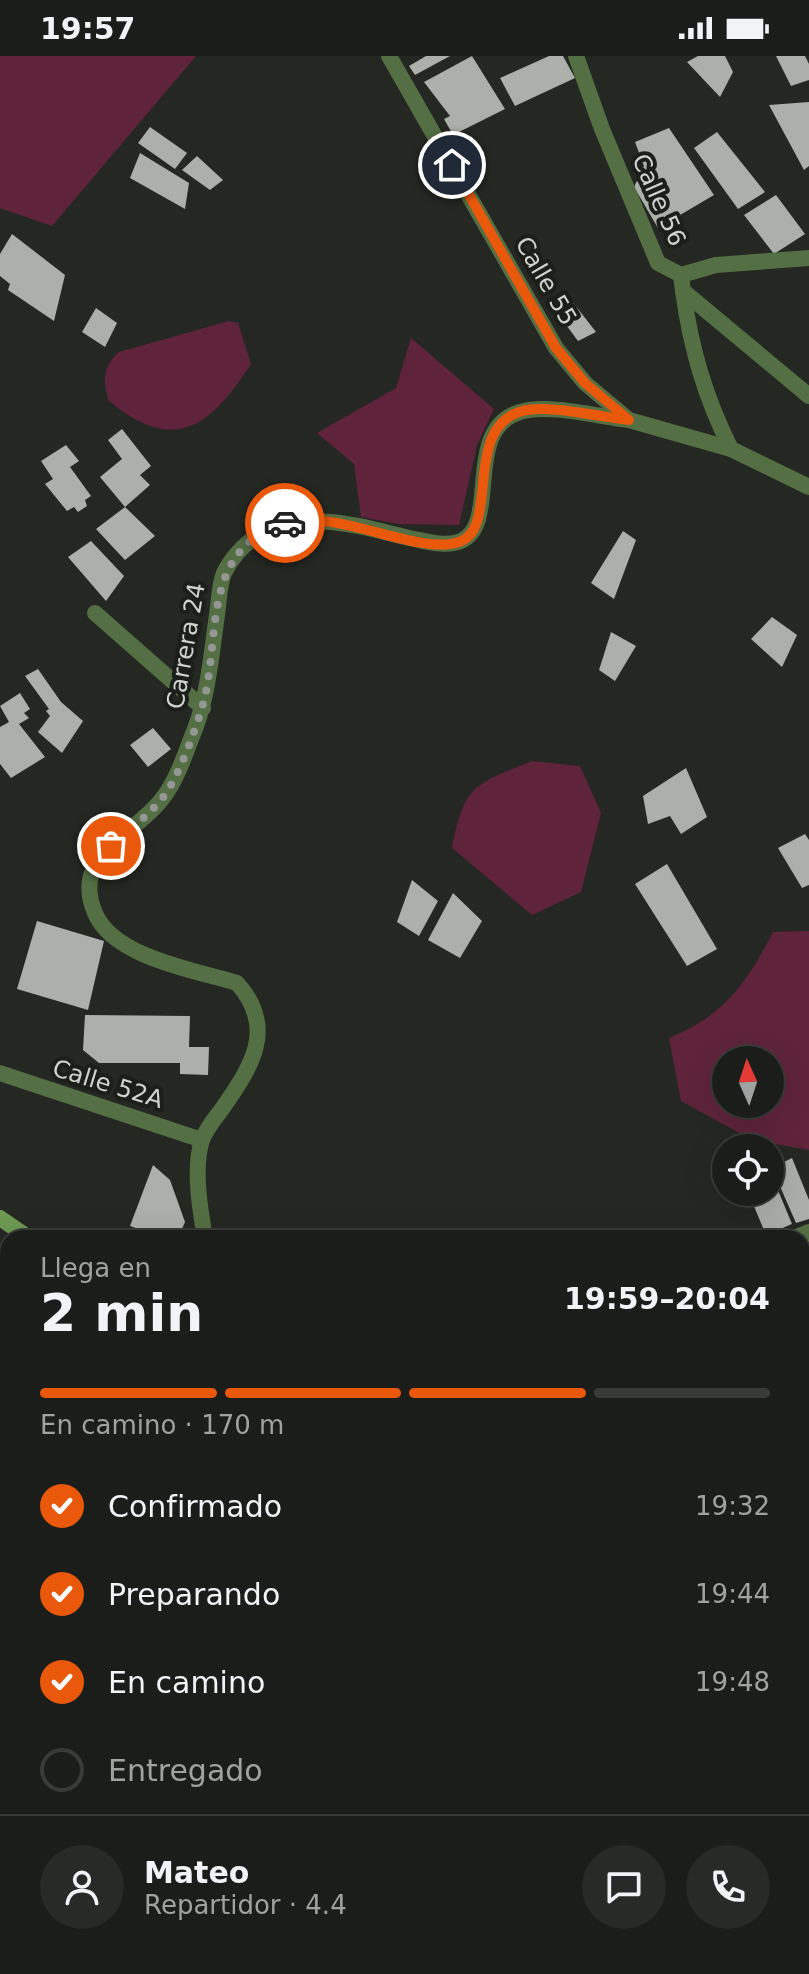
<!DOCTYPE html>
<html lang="es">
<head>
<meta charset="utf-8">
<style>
	:root { --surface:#1b1d1a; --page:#282a27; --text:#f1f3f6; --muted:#a0a2a2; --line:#393b39; --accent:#ea580c }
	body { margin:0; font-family:"DejaVu Sans",sans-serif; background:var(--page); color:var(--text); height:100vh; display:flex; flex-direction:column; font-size:30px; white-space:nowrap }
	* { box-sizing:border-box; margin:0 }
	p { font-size:26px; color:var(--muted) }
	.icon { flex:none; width:44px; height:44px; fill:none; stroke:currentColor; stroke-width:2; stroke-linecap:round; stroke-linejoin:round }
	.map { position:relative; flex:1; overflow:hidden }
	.drawer { position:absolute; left:0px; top:1174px; width:810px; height:744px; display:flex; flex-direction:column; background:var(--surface); border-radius:24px 24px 0 0; box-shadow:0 8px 32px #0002,0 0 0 2px var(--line) }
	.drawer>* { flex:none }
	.needle { width:52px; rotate:357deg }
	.fabs { position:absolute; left:712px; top:990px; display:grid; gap:16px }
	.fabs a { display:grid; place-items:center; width:72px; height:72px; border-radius:50%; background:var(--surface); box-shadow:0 8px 32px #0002,0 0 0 2px var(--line); font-size:40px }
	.pin { position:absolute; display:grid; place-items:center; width:68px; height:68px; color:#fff; margin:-34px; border:4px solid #fff; border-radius:50%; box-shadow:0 2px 8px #0007 }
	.courier { position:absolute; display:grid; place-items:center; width:80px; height:80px; margin:-40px; border:6px solid #ea580c; border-radius:50%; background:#fff; color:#222; box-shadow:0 2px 10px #0007 }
	.overview em { font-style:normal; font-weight:700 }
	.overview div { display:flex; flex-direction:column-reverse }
	.overview { display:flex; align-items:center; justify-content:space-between; height:136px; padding:0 40px }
	h1 { font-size:52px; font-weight:700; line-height:60px }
	.bar { display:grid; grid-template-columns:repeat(4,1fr); gap:12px 8px; align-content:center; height:96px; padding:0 40px }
	.bar i { height:10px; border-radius:6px; background:var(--line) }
	.bar .current { background:var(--accent) }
	.bar p { grid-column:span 4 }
	.line { display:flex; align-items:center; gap:20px; padding:0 40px; border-top:2px solid var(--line) }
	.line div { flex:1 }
	.round { display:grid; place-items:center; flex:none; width:84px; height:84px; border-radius:42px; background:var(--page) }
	ol { padding:0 40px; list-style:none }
	li { display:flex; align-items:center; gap:24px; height:88px }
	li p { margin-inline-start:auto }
	li .icon { padding:8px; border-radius:50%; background:var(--accent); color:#fff; stroke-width:4 }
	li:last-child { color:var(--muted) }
	li i { width:44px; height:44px; border:4px solid var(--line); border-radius:50% }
	.status { display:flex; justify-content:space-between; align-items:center; height:56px; padding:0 40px; background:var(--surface); direction:ltr }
	.status svg { height:22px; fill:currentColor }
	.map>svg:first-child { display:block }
</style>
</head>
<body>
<div class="status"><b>19:57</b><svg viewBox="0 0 49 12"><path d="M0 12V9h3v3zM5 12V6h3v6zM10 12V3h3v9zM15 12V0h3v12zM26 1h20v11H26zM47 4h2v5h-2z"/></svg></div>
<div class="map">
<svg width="809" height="1918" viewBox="0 0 809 1918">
	<rect width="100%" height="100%" fill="#242722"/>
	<g fill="#5f243b" fill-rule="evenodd">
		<path d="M0 0H196L52 170 0 152Z"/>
		<path d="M229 265 238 267 251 308C210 371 175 399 109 345 102 325 103 310 119 296Z"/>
		<path d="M411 282 494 353 477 389 459 469 399 468 361 461 354 408 317 377 396 332Z"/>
		<path d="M532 705 580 710 601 757 581 836 532 859 452 792C465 727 474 729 532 705Z"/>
		<path d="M809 875V1094L752 1084 681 1045 669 982C725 959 746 928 773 876ZM726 1004H770V1048H726Z"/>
	</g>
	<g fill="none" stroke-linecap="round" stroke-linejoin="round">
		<g stroke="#9f6e80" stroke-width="9">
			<path d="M0 1396H8"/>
			<path d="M648 1910 651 1918"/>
		</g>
	</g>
	<g fill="#acb0aa">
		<path d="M426 0H450L415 19 409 10Z"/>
		<path d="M472 0 505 53 453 79 444 63 450 60 424 26Z"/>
		<path d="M549 0H563L575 22 515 50 500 22Z"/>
		<path d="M698 0H725L733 16 720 41 687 6Z"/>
		<path d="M776 0H805L809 8V24L791 30Z"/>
		<path d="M809 46V110L804 114 769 49Z"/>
		<path d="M150 71 187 97 175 113 138 87Z"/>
		<path d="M669 72 714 139 658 172 634 131 644 110 635 86Z"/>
		<path d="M717 76 765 136 738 153 694 92Z"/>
		<path d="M140 97 189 127 185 153 130 122Z"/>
		<path d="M197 100 223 124 210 134 182 114Z"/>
		<path d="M776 139 805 178 774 198 744 159Z"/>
		<path d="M12 178 65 219 54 265 8 234 10 228 0 220V198Z"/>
		<path d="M568 240 596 276 578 285 552 250Z"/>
		<path d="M96 252 117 267 105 291 82 276Z"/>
		<path d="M122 373 151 410 140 419 150 429 125 451 100 421 122 403 108 384Z"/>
		<path d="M66 389 79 405 70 411 91 440 85 444 87 450 78 456 74 451 67 455 45 428 53 423 41 405Z"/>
		<path d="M125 451 155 480 125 504 96 473Z"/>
		<path d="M623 475 636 484 614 543 591 527Z"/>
		<path d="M91 485 124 520 106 545 68 501Z"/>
		<path d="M772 561 797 579 782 611 751 583Z"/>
		<path d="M611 576 636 590 615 625 599 614Z"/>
		<path d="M38 613 61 646 83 665 62 697 38 676 50 660 46 655 49 653 25 620Z"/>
		<path d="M20 637 30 653 24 657 29 662 19 668 45 701 11 722 0 708V671L9 666 0 650Z"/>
		<path d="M153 672 171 693 148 711 130 689Z"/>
		<path d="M686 712 707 761 681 778 670 760 648 768 643 740Z"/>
		<path d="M805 778 809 784V829L802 832 778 792Z"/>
		<path d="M667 808 717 893 687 910 635 828Z"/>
		<path d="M412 824 438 845 419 880 397 866Z"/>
		<path d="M453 837 482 865 460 902 428 884Z"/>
		<path d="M37 865 104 885 88 954 17 933Z"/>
		<path d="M85 959 190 960 189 991H209L208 1019 180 1018V1007H99L83 994Z"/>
		<path d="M792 1102 809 1144V1163L796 1167 772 1112Z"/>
		<path d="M153 1109 170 1124 185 1166 178 1182H164L130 1170Z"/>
		<path d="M770 1115 792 1168 766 1179 748 1136H770Z"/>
		<path d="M809 1181V1229L802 1212V1183Z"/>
		<path d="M802 1274 809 1292V1344L804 1345Z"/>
		<path d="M809 1608V1647L804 1649 802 1611Z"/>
		<path d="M0 1642 8 1645V1667L0 1685Z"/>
		<path d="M0 1776 8 1779 7 1821 0 1819Z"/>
		<path d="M802 1896 809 1918H744L742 1910H802Z"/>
		<path d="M154 1910H210L198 1918H159Z"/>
	</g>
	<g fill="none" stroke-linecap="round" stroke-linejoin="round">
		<path stroke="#546f44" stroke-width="16" d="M95 557 203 652"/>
		<g stroke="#546f44" stroke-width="16">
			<path d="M389 0 556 292 585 327 629 364 731 393 809 431"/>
			<path d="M576 0 602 73 658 207 681 219 683 235 809 340"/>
			<path d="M681 219 716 209 809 202"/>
			<path d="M683 235C691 293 705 341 731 393"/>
			<path d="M0 1017 202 1084"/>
			<path d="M205 1182C200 1153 193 1113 202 1084 206 1073 215 1062 222 1053 252 1010 277 972 237 927 194 914 113 901 95 857 70 799 133 781 162 743 175 727 184 702 191 683 208 644 211 600 217 559 219 546 219 529 224 517 231 503 243 489 256 481 306 451 361 471 414 483 429 486 447 491 461 485 501 467 462 373 520 356 548 347 599 361 629 364"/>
			<path d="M794 1182 809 1176"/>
			<path d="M802 1359 809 1356"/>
			<path d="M0 1501 8 1503"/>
			<path d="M0 1541 8 1542"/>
			<path d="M802 1547 809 1544"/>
			<path d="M513 1910 515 1918"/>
		</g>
		<g stroke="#6d9852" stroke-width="16">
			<path d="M0 1162 29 1182"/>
			<path d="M802 1846 809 1859"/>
		</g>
		<g stroke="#9d9f9c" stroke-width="2">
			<path d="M0 1511 8 1512"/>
			<path d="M0 1527 8 1528"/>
			<path d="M542 1910 544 1918"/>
			<path d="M557 1910 559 1918"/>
		</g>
	</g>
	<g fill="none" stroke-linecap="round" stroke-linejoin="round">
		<path stroke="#949793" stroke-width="8" stroke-dasharray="0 14.4" d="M111 790C128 776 146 761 161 744 177 725 193 680 201 655 223 587 197 494 285 467"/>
		<path stroke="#ea580c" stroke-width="10" d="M285 467C337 452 418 500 459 486 500 473 463 375 519 356 545 347 600 361 629 364L585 327 556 292 452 109"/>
	</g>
	<g text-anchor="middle" stroke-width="8" stroke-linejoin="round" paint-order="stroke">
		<g font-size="24" fill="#d1d3d0" stroke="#1b1e19">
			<text transform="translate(659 144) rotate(66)" y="8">Calle 56</text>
			<text transform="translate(546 225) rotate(60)" y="8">Calle 55</text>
			<text transform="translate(186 590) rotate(-80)" y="8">Carrera 24</text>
			<text transform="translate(108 1028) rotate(17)" y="8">Calle 52A</text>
		</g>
	</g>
</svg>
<div class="fabs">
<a><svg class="needle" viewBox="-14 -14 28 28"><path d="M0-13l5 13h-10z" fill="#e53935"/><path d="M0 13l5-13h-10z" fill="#a0a2a2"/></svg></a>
<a><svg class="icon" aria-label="locate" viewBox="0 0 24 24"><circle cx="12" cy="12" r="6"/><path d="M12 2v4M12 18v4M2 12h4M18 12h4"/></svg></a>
</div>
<div class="pin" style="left:111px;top:790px;background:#ea580c"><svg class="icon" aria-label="bag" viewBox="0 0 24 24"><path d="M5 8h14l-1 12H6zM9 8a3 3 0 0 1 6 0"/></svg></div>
<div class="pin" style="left:452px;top:109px;background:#1f2937"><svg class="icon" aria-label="home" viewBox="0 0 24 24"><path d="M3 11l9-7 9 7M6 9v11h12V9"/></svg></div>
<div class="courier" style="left:285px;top:467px"><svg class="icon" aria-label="car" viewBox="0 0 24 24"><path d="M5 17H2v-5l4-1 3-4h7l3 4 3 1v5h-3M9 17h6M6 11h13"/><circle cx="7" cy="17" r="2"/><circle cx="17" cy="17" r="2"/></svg></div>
<section class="drawer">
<div class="overview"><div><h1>2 min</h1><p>Llega en</p></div><em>19:59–20:04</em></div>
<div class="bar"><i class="current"></i><i class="current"></i><i class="current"></i><i></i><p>En camino · 170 m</p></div>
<ol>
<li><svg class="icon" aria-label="check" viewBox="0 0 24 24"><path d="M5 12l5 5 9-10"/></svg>Confirmado<p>19:32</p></li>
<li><svg class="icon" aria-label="check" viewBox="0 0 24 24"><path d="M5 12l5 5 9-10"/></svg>Preparando<p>19:44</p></li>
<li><svg class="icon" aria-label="check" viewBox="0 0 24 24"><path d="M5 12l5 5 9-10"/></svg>En camino<p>19:48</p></li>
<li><i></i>Entregado</li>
</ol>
<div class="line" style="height:144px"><a class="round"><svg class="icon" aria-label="person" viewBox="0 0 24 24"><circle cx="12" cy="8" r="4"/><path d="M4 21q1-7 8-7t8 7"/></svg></a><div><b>Mateo</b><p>Repartidor · 4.4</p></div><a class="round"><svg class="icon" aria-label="chat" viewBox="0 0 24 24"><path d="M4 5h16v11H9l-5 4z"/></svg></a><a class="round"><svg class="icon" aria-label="phone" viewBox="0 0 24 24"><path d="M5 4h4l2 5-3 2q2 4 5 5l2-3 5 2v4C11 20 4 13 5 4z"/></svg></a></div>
</section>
</div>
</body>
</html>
